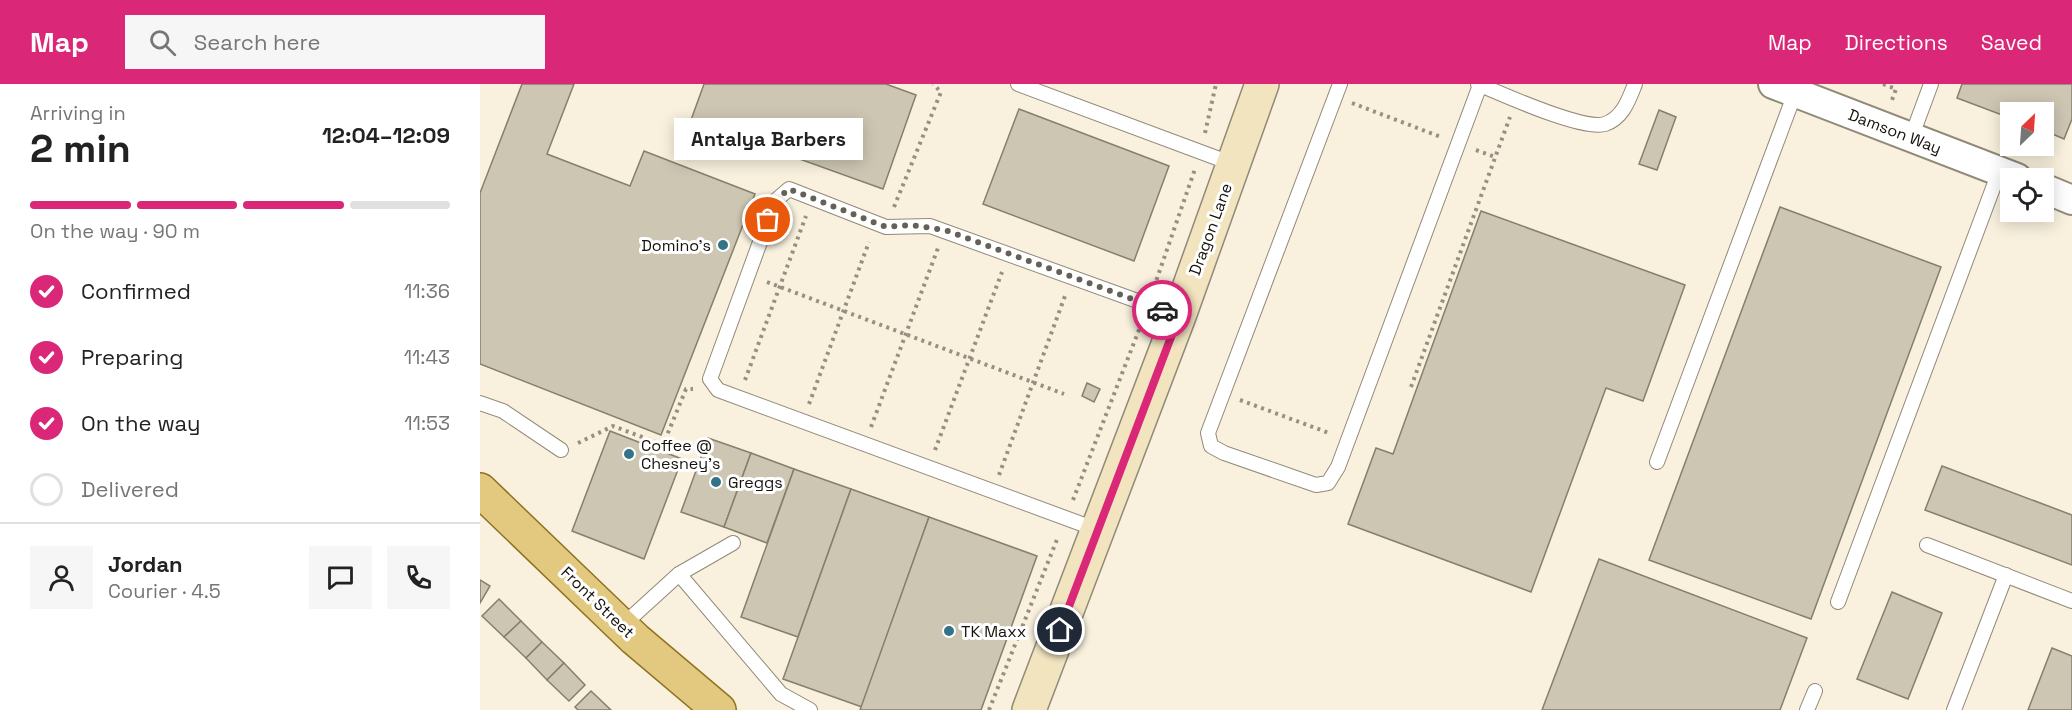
<!DOCTYPE html>
<html lang="en">
<head>
<meta charset="utf-8">
<style>
	:root { --surface:#fff; --page:#f6f6f6; --text:#222; --muted:#767676; --line:#e0e0e0; --accent:#db2777 }
	body { margin:0; font-family:"Space Grotesk",sans-serif; background:var(--page); color:var(--text); height:100vh; display:flex; flex-direction:column; font-size:22px; white-space:nowrap }
	* { box-sizing:border-box; margin:0 }
	p { font-size:20px; color:var(--muted) }
	.icon { flex:none; width:33px; height:33px; fill:none; stroke:currentColor; stroke-width:2; stroke-linecap:round; stroke-linejoin:round }
	.map { position:relative; flex:1; overflow:hidden }
	.panel { display:flex; flex-direction:column; background:var(--surface); width:480px }
	.panel>* { flex:none }
	.needle { width:39px; rotate:25deg }
	.buttons { position:absolute; left:1520px; top:18px; display:grid; gap:12px }
	.buttons a { display:grid; place-items:center; width:54px; height:54px; border-radius:0px; background:var(--surface); box-shadow:0 3px 15px #0003; font-size:30px }
	.pin { position:absolute; display:grid; place-items:center; width:51px; height:51px; color:#fff; margin:-26px; border:3px solid #fff; border-radius:50%; box-shadow:0 2px 6px #0007 }
	.courier { position:absolute; display:grid; place-items:center; width:60px; height:60px; margin:-30px; border:4px solid #db2777; border-radius:50%; background:#fff; color:#222; box-shadow:0 2px 8px #0007 }
	.bubble { position:absolute; height:42px; border-radius:0px; background:var(--surface); box-shadow:0 3px 15px #0003; font-size:20px; font-weight:700; line-height:42px; text-align:center }
	.overview em { font-style:normal; font-weight:700 }
	.overview div { display:flex; flex-direction:column-reverse }
	.overview { display:flex; align-items:center; justify-content:space-between; height:102px; padding:0 30px }
	h1 { font-size:39px; font-weight:700; line-height:45px }
	.bar { display:grid; grid-template-columns:repeat(4,1fr); gap:9px 6px; align-content:center; height:72px; padding:0 30px }
	.bar i { height:8px; border-radius:4px; background:var(--line) }
	.bar .selected { background:var(--accent) }
	.bar p { grid-column:span 4 }
	.line { display:flex; align-items:center; gap:15px; padding:0 30px; border-top:2px solid var(--line) }
	.line div { flex:1 }
	.round { display:grid; place-items:center; flex:none; width:63px; height:63px; border-radius:0px; background:var(--page) }
	ol { padding:0 30px; list-style:none }
	li { display:flex; align-items:center; gap:18px; height:66px }
	li p { margin-inline-start:auto }
	li .icon { padding:6px; border-radius:50%; background:var(--accent); color:#fff; stroke-width:4 }
	li:last-child { color:var(--muted) }
	li i { width:33px; height:33px; border:3px solid var(--line); border-radius:50% }
	header { display:flex; align-items:center; gap:36px; box-sizing:border-box; height:84px; padding:0 30px; background:var(--accent); color:#fff }
	header strong { font-size:28px }
	nav { display:flex; gap:33px; margin-inline-start:auto; font-size:21px }
	.search { width:420px; height:54px; background:var(--page); display:flex; align-items:center; gap:15px; box-sizing:border-box; padding:0 21px; border-radius:0px; color:var(--muted); font-size:22px }
	main { display:flex; flex:1; min-height:0 }
	.map>svg:first-child { display:block }
</style>
</head>
<body>
<header>
<strong>Map</strong>
<div class="search"><svg class="icon" aria-label="search" viewBox="0 0 24 24"><circle cx="10" cy="10" r="6"/><path d="M15 15l6 6"/></svg>Search here</div>
<nav><a>Map</a><a>Directions</a><a>Saved</a></nav>
</header>
<main>
<section class="panel">
<div class="overview"><div><h1>2 min</h1><p>Arriving in</p></div><em>12:04–12:09</em></div>
<div class="bar"><i class="selected"></i><i class="selected"></i><i class="selected"></i><i></i><p>On the way · 90 m</p></div>
<ol>
<li><svg class="icon" aria-label="check" viewBox="0 0 24 24"><path d="M5 12l5 5 9-10"/></svg>Confirmed<p>11:36</p></li>
<li><svg class="icon" aria-label="check" viewBox="0 0 24 24"><path d="M5 12l5 5 9-10"/></svg>Preparing<p>11:43</p></li>
<li><svg class="icon" aria-label="check" viewBox="0 0 24 24"><path d="M5 12l5 5 9-10"/></svg>On the way<p>11:53</p></li>
<li><i></i>Delivered</li>
</ol>
<div class="line" style="height:108px"><a class="round"><svg class="icon" aria-label="person" viewBox="0 0 24 24"><circle cx="12" cy="8" r="4"/><path d="M4 21q1-7 8-7t8 7"/></svg></a><div><b>Jordan</b><p>Courier · 4.5</p></div><a class="round"><svg class="icon" aria-label="chat" viewBox="0 0 24 24"><path d="M4 5h16v11H9l-5 4z"/></svg></a><a class="round"><svg class="icon" aria-label="phone" viewBox="0 0 24 24"><path d="M5 4h4l2 5-3 2q2 4 5 5l2-3 5 2v4C11 20 4 13 5 4z"/></svg></a></div>
</section>
<div class="map">
<svg width="1592" height="626" viewBox="0 0 1592 626">
	<rect width="100%" height="100%" fill="#f9f1de"/>
	<g fill="#cdc6b3" stroke="#867f6e" stroke-width="1.5">
		<path d="M42 0H94L67 70 150 102 164 67 275 110 181 351 0 280V109Z"/>
		<path d="M224 0H406L436 11 403 105 211 36Z"/>
		<path d="M1482 0H1592V35L1584 55 1563 46V28H1530V34L1477 14Z"/>
		<path d="M539 25 689 82 654 177 503 120Z"/>
		<path d="M1179 26 1196 33 1177 86 1159 80Z"/>
		<path d="M1300 123 1461 183 1331 535 1169 476Z"/>
		<path d="M1001 127 1205 201 1163 317 1126 304 1051 508 868 440 896 364 913 370Z"/>
		<path d="M607 299 620 305 614 318 602 312Z"/>
		<path d="M130 347 202 375 164 475 92 447Z"/>
		<path d="M228 354 271 369 244 443 201 428Z"/>
		<path d="M271 369 314 385 287 459 244 443Z"/>
		<path d="M1462 382 1592 431V481L1445 426Z"/>
		<path d="M314 385 371 405 318 553 261 533Z"/>
		<path d="M371 405 449 433 382 623 303 595Z"/>
		<path d="M449 433 557 472 501 626H380Z"/>
		<path d="M1119 475 1327 554 1300 626H1062Z"/>
		<path d="M0 496 10 502 0 519Z"/>
		<path d="M1412 508 1462 529 1428 615 1377 595Z"/>
		<path d="M19 515 41 537 24 553 2 532Z"/>
		<path d="M41 537 62 558 46 574 24 553Z"/>
		<path d="M62 558 84 579 67 596 46 574Z"/>
		<path d="M1572 564 1592 572V626H1548Z"/>
		<path d="M84 579 105 601 89 617 67 596Z"/>
		<path d="M111 607 131 626H98L95 623Z"/>
	</g>
	<g fill="none" stroke-linecap="round" stroke-linejoin="round">
		<defs>
			<g id="lane">
				<path d="M538 0 753 80"/>
				<path d="M860 0 728 349 731 362 744 369 836 401 848 399 858 383 1000 1"/>
				<path d="M998 0C1022 10 1103 47 1125 40 1143 34 1149 15 1155 0"/>
				<path d="M1431 54 1451 0"/>
				<path d="M0 319 23 327 81 366"/>
				<path d="M1177 378 1315 9"/>
				<path d="M618 446 238 306 230 295 295 117 309 105 406 143 450 142 699 232"/>
				<path d="M1447 461 1592 517"/>
				<path d="M199 490 301 610 330 626"/>
				<path d="M1358 518 1519 88"/>
				<path d="M143 541 199 490 253 459"/>
				<path d="M1327 626 1335 607"/>
				<path d="M1474 626 1526 491"/>
			</g>
			<g id="street">
				<path d="M1293 0 1537 94"/>
				<path d="M1563 104 1592 116"/>
			</g>
			<path id="secondary" d="M549 626 699 232 782 0"/>
			<path id="primary" d="M0 406 155 555 239 626"/>
		</defs>
		<use href="#lane" stroke="#918a79" stroke-width="16"/>
		<use href="#street" stroke="#918a79" stroke-width="32"/>
		<use href="#secondary" stroke="#918a79" stroke-width="36"/>
		<use href="#primary" stroke="#8f7220" stroke-width="36"/>
		<g stroke="#969083" stroke-width="4" stroke-dasharray="3 4.5" stroke-linecap="butt">
			<path d="M1403 0 1416 5 1412 16"/>
			<path d="M872 19 961 53"/>
			<path d="M725 49 736 0"/>
			<path d="M996 66 1015 73"/>
			<path d="M414 123 461 8 453 0"/>
			<path d="M287 198 584 310"/>
			<path d="M674 203 715 85"/>
			<path d="M265 296 326 132"/>
			<path d="M931 303 1030 33"/>
			<path d="M760 316 849 349"/>
			<path d="M329 320 389 158"/>
			<path d="M391 343 458 164"/>
			<path d="M98 359 133 342 183 361 206 305H213"/>
			<path d="M455 366 522 188"/>
			<path d="M519 391 585 212"/>
			<path d="M593 416 662 238"/>
			<path d="M509 626 578 453"/>
		</g>
		<use href="#lane" stroke="#fff" stroke-width="14"/>
		<use href="#street" stroke="#fff" stroke-width="28"/>
		<use href="#secondary" stroke="#f1e4bf" stroke-width="33"/>
		<use href="#primary" stroke="#e3c980" stroke-width="33"/>
	</g>
	<g fill="none" stroke-linecap="round" stroke-linejoin="round">
		<path stroke="#656156" stroke-width="6" stroke-dasharray="0 10.8" d="M288 136 295 117 309 105 406 143 430 141 465 146 682 226"/>
		<path stroke="#db2777" stroke-width="8" d="M580 546 699 232 682 226"/>
	</g>
	<g fill="#337287" stroke="#fff" stroke-width="2">
		<circle cx="243" cy="161" r="6"/>
		<circle cx="149" cy="370" r="6"/>
		<circle cx="236" cy="398" r="6"/>
		<circle cx="469" cy="547" r="6"/>
	</g>
	<g text-anchor="middle" stroke-width="6" stroke-linejoin="round" paint-order="stroke">
		<g font-size="16" fill="#16130d" stroke="#fff">
			<text transform="translate(1415 47) rotate(21)" y="6">Damson Way</text>
			<text transform="translate(730 145) rotate(-70)" y="6">Dragon Lane</text>
			<text transform="translate(118 518) rotate(44)" y="6">Front Street</text>
		</g>
		<g font-size="16" fill="#16130d" stroke="#fff" text-anchor="start">
			<text x="231" y="167" text-anchor="end">Domino's</text>
			<text x="161" y="367">Coffee @<tspan x="161" dy="18">Chesney's</tspan></text>
			<text x="248" y="404">Greggs</text>
			<text x="481" y="553">TK Maxx</text>
		</g>
	</g>
</svg>
<div class="buttons">
<a><svg class="needle" viewBox="-14 -14 28 28"><path d="M0-13l5 13h-10z" fill="#e53935"/><path d="M0 13l5-13h-10z" fill="#767676"/></svg></a>
<a><svg class="icon" aria-label="locate" viewBox="0 0 24 24"><circle cx="12" cy="12" r="6"/><path d="M12 2v4M12 18v4M2 12h4M18 12h4"/></svg></a>
</div>
<div class="pin" style="left:288px;top:136px;background:#ea580c"><svg class="icon" aria-label="bag" viewBox="0 0 24 24"><path d="M5 8h14l-1 12H6zM9 8a3 3 0 0 1 6 0"/></svg></div>
<div class="pin" style="left:580px;top:546px;background:#1f2937"><svg class="icon" aria-label="home" viewBox="0 0 24 24"><path d="M3 11l9-7 9 7M6 9v11h12V9"/></svg></div>
<div class="courier" style="left:682px;top:226px"><svg class="icon" aria-label="car" viewBox="0 0 24 24"><path d="M5 17H2v-5l4-1 3-4h7l3 4 3 1v5h-3M9 17h6M6 11h13"/><circle cx="7" cy="17" r="2"/><circle cx="17" cy="17" r="2"/></svg></div>
<div class="bubble" style="left:194px;top:34px;width:189px">Antalya Barbers</div>
</div>
</main>
</body>
</html>
